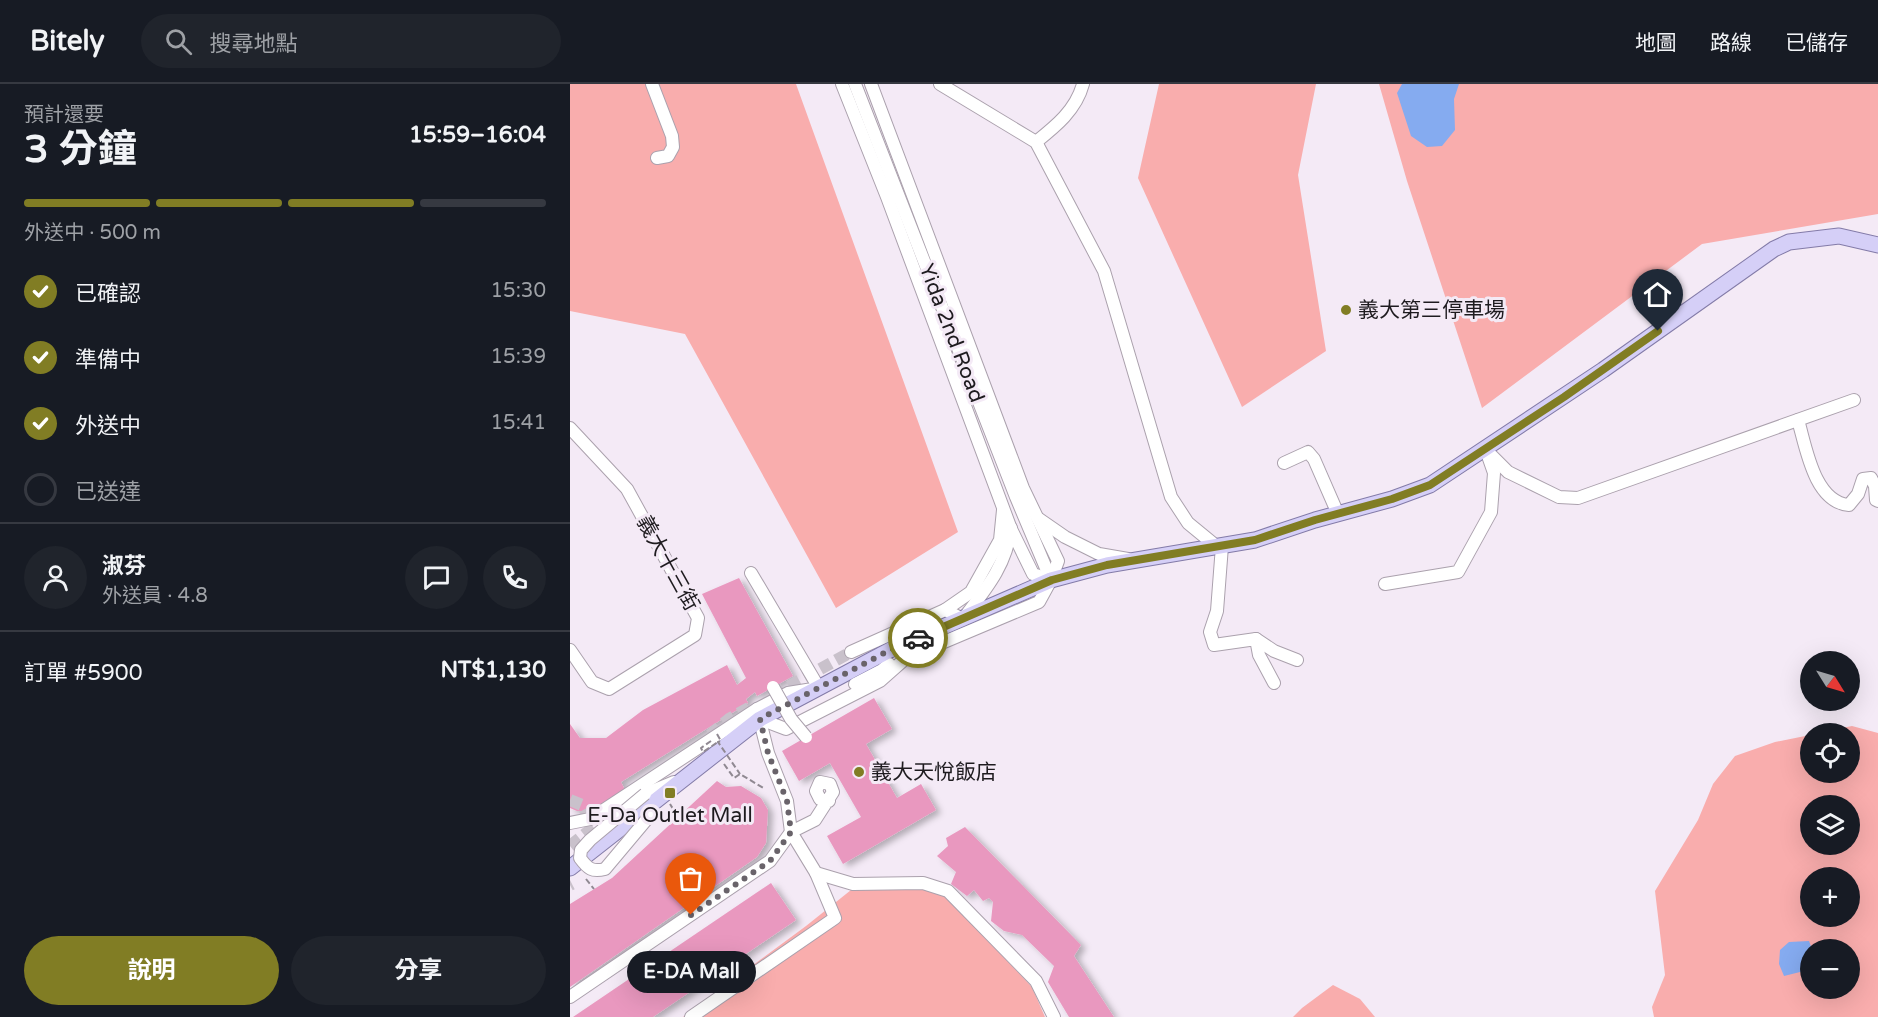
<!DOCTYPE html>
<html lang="zh-TW">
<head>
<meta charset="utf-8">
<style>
	:root { --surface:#171b24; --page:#20242c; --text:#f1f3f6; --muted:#9ea1a6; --line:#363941; --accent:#817d24 }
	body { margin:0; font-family:"Varela Round","Noto Sans TC",sans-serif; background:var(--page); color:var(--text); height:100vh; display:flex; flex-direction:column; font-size:22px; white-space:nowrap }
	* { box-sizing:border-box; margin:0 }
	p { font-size:20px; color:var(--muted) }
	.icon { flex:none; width:33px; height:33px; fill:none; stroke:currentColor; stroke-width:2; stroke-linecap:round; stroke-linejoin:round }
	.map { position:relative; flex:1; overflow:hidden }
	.sheet { display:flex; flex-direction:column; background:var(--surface); width:570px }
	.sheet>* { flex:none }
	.needle { width:39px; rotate:127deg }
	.buttons { position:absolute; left:1230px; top:567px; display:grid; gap:12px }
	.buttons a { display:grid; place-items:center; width:60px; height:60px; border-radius:50%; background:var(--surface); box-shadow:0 6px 24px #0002; font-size:30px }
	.pin { position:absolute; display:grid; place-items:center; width:51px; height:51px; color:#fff; margin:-62px -26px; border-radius:50% 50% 50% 0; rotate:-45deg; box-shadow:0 0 6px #0007 }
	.pin .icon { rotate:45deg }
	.courier { position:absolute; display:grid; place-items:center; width:60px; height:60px; margin:-30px; border:4px solid #817d24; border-radius:50%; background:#fff; color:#222; box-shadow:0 2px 8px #0007 }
	.bubble { position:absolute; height:42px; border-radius:21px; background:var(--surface); box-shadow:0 6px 24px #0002; font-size:20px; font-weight:700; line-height:42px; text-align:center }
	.overview em { font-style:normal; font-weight:700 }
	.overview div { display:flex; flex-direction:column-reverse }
	.overview { display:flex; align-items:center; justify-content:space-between; height:102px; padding:0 24px }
	h1 { font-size:39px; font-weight:700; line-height:45px }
	.bar { display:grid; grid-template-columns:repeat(4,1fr); gap:9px 6px; align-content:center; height:72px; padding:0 24px }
	.bar i { height:8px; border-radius:4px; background:var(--line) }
	.bar .on { background:var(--accent) }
	.bar p { grid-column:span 4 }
	.line { display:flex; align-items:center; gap:15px; padding:0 24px; border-top:2px solid var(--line) }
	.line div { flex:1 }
	.round { display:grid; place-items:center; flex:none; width:63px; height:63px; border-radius:32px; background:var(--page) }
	ol { padding:0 24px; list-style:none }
	li { display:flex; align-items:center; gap:18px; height:66px }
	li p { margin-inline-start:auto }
	li .icon { padding:6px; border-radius:50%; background:var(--accent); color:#fff; stroke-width:4 }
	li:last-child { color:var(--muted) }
	li i { width:33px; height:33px; border:3px solid var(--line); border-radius:50% }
	.primary-button { display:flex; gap:12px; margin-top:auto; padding:12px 24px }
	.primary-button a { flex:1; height:69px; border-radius:36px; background:var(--accent); color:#fff; font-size:24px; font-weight:700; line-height:69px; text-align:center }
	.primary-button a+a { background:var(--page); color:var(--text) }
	header { display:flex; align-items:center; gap:36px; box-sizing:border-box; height:84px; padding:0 30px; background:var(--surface); border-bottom:2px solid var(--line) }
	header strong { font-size:28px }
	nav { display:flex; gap:33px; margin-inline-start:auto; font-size:21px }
	.search { width:420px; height:54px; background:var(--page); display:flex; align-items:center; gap:15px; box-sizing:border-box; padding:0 21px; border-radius:33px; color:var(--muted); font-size:22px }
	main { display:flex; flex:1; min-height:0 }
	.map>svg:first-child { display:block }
</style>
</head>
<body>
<header>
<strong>Bitely</strong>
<div class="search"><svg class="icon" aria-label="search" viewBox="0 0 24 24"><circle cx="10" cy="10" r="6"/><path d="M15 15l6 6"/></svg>搜尋地點</div>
<nav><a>地圖</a><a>路線</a><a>已儲存</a></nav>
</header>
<main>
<section class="sheet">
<div class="overview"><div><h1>3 分鐘</h1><p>預計還要</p></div><em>15:59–16:04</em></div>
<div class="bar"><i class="on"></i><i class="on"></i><i class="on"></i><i></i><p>外送中 · 500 m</p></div>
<ol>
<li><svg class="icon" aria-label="check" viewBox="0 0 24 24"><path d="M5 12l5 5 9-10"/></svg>已確認<p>15:30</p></li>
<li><svg class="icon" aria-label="check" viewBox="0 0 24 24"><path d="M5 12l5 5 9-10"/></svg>準備中<p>15:39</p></li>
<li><svg class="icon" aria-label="check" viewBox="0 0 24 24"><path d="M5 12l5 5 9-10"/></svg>外送中<p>15:41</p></li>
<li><i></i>已送達</li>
</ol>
<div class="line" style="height:108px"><a class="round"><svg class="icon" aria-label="person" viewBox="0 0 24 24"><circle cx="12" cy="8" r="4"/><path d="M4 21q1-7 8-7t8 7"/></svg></a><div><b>淑芬</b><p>外送員 · 4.8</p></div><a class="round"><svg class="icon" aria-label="chat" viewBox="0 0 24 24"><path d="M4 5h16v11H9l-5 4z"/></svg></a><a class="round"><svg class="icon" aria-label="phone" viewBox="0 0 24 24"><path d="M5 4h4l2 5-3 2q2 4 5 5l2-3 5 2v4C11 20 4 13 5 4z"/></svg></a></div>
<div class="line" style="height:78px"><div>訂單 #5900</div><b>NT$1,130</b></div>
<div class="primary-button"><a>說明</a><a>分享</a></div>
</section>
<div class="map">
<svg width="1308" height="933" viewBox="0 0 1308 933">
	<defs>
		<filter id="shadow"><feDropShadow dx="5" dy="3" stdDeviation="3" flood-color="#0004"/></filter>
	</defs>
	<rect width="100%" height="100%" fill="#f4eaf6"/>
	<g fill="#f9adad" fill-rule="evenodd">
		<path d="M0 0H226L388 448 266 524 115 250 0 227Z"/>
		<path d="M589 0H746L728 91 756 267 672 323 568 94Z"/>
		<path d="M809 0H1308V130L1132 160 912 324 837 97Z"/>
		<path d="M1282 642 1308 649V933H1084L1082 923 1095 891 1085 807 1128 736 1143 700 1165 672 1205 658 1240 651V688H1280V650L1247 649ZM1240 722H1280V760H1240ZM1240 794H1280V832H1240ZM1240 866H1280V904H1240Z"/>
		<path d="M352 804 376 812 462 903 475 933H113L236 842 281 806Z"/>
		<path d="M763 901 790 915 805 933H723L732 924Z"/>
	</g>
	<g fill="#85abf0">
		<path d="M832 0H889L884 15 885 46 872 62 857 63 841 52 827 9Z"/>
		<path d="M1239 857 1242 865 1240 866V883L1238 886 1214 892 1209 880 1210 866 1219 858Z"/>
	</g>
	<g fill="#e998bf" filter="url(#shadow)">
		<path d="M169 494 223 592 187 612 185 608 176 615 178 619 51 698 55 706 24 727H7L0 724V640L10 654H36L73 626 157 581 167 601 176 594 132 510Z"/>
		<path d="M304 614 322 645 296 660 327 714 351 700 366 726 273 780 257 752 291 733 260 679 229 697 212 667Z"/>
		<path d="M147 697 156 703 171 702 191 714 198 726 196 759 187 773 0 903V820L42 794Z"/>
		<path d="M395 743 511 861 504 872 544 933H499L478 898 484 882 452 851 434 847 421 837 423 818 419 814 413 817 404 806 397 812 381 800 386 788 367 772 378 762 376 754Z"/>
		<path d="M201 799 226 836 83 933H3Z"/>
	</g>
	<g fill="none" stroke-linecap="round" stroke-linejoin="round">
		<g stroke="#c9c1cb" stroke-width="12" stroke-dasharray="12 6" stroke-linecap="butt">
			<path d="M203 611 281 568"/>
			<path d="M140 651 159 635 182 622"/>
			<path d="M0 716 12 721 20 735"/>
			<path d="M0 762 63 712"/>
			<path d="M0 801 2 800"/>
		</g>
		<defs>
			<g id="minor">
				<path d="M82 0 102 52 103 63 98 72 87 74"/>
				<path d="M272 0 317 113 441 445 463 490 481 496"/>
				<path d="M285 0 446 413 481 496"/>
				<path d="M370 0 466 58 534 187 601 413 618 439 646 462"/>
				<path d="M466 58C486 42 506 26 513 0"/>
				<path d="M1228 336C1236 363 1244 418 1279 421L1288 410 1293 395 1301 394 1305 402 1306 416 1308 417"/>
				<path d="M0 344 57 405 128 534 125 551 39 605 22 598 0 566"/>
				<path d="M915 365 938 388 989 413 1008 414 1284 316"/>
				<path d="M714 379 738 368 744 375 768 430"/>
				<path d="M469 435 495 453 529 470 558 475"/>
				<path d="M652 462 647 527 640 548 644 561 686 555 689 571 704 599"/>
				<path d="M181 489 249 604 218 609 187 625"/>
				<path d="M815 500 888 488 921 428 924 389 917 369"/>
				<path d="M375 526 401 508 430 456 433 426"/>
				<path d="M686 555 704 567 727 576"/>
				<path d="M281 568 375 526 393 535C416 505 436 482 441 444"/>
				<path d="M285 600 312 586 319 580"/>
				<path d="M190 635 216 645 310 597 336 574 469 518 481 496 488 477 453 404 301 0"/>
				<path d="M75 710 104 698"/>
				<path d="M0 739 20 735 187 625 198 669 217 717 221 748 246 789 283 800 353 799 378 807 466 897 484 933"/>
				<path d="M0 913 200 777 221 748 245 736 263 708 260 700 250 698 246 707 250 715 259 717"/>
				<path d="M121 933 265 834 246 789"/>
			</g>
			<path id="major" d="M0 784 190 635 320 566 481 496 537 481 685 456 745 436 822 415 860 401 1033 286 1204 165 1219 158 1269 152 1308 161"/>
		</defs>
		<use href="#minor" stroke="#aba1ad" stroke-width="14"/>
		<use href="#major" stroke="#837ba8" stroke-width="17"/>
		<g stroke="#908992" stroke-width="2" stroke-dasharray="6 3" stroke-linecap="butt">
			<path d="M154 680 164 694 170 690 195 705"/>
			<path d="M100 720 108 733"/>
		</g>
		<use href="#minor" stroke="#fff" stroke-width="12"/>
		<use href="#major" stroke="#d5cff7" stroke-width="15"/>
		<defs>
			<g id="minor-bridge">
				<path d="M203 603 221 635 236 653"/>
				<path d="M75 710 20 756 11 766 10 774C18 785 22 788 35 785L82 729"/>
			</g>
		</defs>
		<use href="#minor-bridge" stroke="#aba1ad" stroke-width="14" stroke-linecap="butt"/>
		<g stroke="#908992" stroke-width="2" stroke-dasharray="6 3" stroke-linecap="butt">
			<path d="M147 650 151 657 148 658 170 690"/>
			<path d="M141 657 131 664 133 668 148 658"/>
			<path d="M16 795 24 805"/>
		</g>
		<use href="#minor-bridge" stroke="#fff" stroke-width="12"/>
	</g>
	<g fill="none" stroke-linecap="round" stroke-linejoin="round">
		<path stroke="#69636a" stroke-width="6" stroke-dasharray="0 10.8" d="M121 831 200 777 221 748 217 717 198 669 190 635 320 566 348 554"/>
		<path stroke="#817d24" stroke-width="8" d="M348 554 482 496 537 481 685 456 745 436 822 415 860 401 994 313 1088 247"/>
	</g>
	<g fill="#817d24" stroke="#f4eaf6" stroke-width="2">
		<circle cx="776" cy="226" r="6"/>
		<circle cx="289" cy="688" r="6"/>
		<rect x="94" y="703" width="12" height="12" rx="3"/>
	</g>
	<g text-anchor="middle" stroke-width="6" stroke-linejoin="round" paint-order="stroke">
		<g font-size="21" fill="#1e1b1f" stroke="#f4eaf6" text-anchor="start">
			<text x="788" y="233">義大第三停車場</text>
			<text x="301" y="695">義大天悅飯店</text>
			<text x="100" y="738" text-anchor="middle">E-Da Outlet Mall</text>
		</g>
		<g font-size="21" fill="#1e1b1f" stroke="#f4eaf6">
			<text transform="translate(382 249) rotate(69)" y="7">Yida 2nd Road</text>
			<text transform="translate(98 479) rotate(61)" y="7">義大十三街</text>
		</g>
	</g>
</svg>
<div class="buttons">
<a><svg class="needle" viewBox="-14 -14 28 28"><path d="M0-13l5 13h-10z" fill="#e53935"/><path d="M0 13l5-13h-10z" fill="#9ea1a6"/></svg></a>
<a><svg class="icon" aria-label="locate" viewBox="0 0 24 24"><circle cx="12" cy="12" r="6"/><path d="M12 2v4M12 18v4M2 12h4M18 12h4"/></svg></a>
<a><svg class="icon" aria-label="layers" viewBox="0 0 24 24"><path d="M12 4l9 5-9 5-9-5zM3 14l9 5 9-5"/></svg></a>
<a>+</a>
<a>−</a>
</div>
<div class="pin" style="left:121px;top:831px;background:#ea580c"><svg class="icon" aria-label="bag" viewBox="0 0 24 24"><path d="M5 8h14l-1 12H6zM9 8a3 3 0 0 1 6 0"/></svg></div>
<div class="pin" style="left:1088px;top:247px;background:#1f2937"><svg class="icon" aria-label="home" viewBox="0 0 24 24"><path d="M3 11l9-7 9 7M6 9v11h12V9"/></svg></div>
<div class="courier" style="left:348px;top:554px"><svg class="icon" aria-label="car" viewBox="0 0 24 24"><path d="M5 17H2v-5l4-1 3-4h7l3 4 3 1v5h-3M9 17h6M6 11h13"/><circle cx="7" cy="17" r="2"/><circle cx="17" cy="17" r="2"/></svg></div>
<div class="bubble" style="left:57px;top:867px;width:129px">E-DA Mall</div>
</div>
</main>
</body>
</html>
